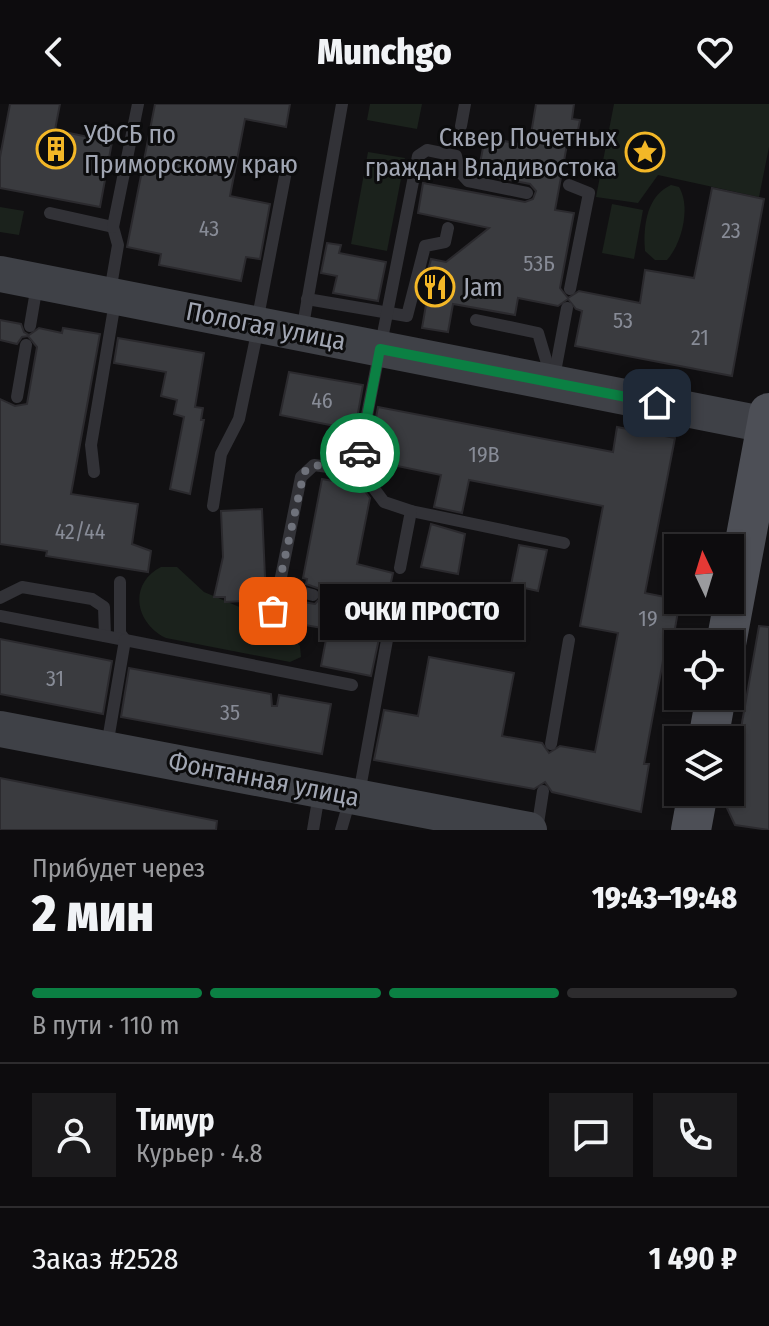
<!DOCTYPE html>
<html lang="ru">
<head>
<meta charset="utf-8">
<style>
	:root { --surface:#0d0c0e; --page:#1b1a1c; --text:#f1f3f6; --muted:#9a9b9e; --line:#2d2c2e; --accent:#0b8043 }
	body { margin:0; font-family:"Fira Sans Condensed",sans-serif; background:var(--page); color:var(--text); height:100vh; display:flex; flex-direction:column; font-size:30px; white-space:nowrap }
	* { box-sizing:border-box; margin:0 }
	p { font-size:26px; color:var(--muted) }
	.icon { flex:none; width:44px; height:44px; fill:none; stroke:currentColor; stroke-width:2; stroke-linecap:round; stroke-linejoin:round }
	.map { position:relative; height:726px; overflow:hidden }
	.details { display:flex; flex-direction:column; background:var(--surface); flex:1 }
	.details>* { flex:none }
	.needle { width:52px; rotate:356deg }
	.tools { position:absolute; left:664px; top:430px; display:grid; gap:16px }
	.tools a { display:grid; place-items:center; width:80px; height:80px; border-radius:0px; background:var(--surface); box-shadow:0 2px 6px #0004,0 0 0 2px var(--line); font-size:40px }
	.pin { position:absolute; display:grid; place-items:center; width:68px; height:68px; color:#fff; margin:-34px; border-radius:16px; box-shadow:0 4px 12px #0006 }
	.courier { position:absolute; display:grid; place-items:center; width:80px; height:80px; margin:-40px; border:6px solid #0b8043; border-radius:50%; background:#fff; color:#222; box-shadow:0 2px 10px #0007 }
	.bubble { position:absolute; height:56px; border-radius:0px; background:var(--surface); box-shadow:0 2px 6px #0004,0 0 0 2px var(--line); font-size:26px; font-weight:800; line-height:56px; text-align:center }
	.summary em { font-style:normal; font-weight:800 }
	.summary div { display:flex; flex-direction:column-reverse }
	.summary { display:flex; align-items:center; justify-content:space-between; height:136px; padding:0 32px }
	h1 { font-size:52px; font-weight:800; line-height:60px }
	.bar { display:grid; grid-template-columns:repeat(4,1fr); gap:12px 8px; align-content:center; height:96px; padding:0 32px }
	.bar i { height:10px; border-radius:6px; background:var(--line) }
	.bar .active { background:var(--accent) }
	.bar p { grid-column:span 4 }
	.line { display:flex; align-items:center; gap:20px; padding:0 32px; border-top:2px solid var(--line) }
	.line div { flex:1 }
	.round { display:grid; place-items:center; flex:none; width:84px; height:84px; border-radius:0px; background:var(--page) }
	header { display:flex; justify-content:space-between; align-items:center; height:104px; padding:0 32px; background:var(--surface); font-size:36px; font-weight:800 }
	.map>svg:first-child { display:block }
</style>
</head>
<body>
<header><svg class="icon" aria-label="back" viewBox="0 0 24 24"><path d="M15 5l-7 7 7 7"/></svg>Munchgo<svg class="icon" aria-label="heart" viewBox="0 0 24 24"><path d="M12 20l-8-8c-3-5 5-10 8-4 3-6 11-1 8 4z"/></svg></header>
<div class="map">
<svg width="769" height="726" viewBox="0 0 769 726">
	<rect width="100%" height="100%" fill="#111012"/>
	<g fill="#1b221c">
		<path d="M370 0H422L417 25 367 16Z"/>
		<path d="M614 0H769V43L759 93 658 71 638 99 596 93Z"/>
		<path d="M368 48 405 54 387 147 351 140Z"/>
		<path d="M671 81 679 83C691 103 682 139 667 156H655L645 147C643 124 646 92 671 81Z"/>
		<path d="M612 100 643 106 634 155 602 149Z"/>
		<path d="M0 103 24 107 19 131 0 128Z"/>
		<path d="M161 463H177L204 488 249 507 275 527 287 528 300 542 301 553 290 558 166 534C135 519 128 480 161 463Z"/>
	</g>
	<g fill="#3a3b3f" stroke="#2b2a2e" stroke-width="2">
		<path d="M10 0H60L55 26 112 38 100 103 0 84V53Z"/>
		<path d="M155 0H290L286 23 245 15 230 92 270 100 260 155 246 153 241 177 159 161 161 150 127 143Z"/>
		<path d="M536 0H574L572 15 580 16 576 36 568 35 555 106 574 109 560 184 568 194 579 187 640 199 645 166 694 174 712 84 764 95 732 272 575 242 582 207 576 205 568 195 558 202 518 194 515 211 453 200 448 228 422 224 427 195 421 194 431 155 446 158 489 124 418 109 423 79 525 98 533 95 536 87 530 80 478 70 485 33 529 42Z"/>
		<path d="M327 139 341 141 339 149 386 158 378 197 333 189 337 172 321 169Z"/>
		<path d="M0 216 21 220 24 228 29 231 39 224 62 229 63 224 100 230 71 390 138 400 132 440 151 447 148 468 46 452 47 447 0 440V295L15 302 27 300 37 243 28 232 22 233 17 240 0 236Z"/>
		<path d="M118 234 204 249 195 303 203 304 201 316H204L190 390 170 385 184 313 174 310 177 296 161 292 166 268 114 259Z"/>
		<path d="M289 268 363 281 355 326 280 311Z"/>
		<path d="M378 303 613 348 617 323 675 334 645 489 680 496 671 547 665 546 644 660H649L641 708 552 688 545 678 534 685 374 656 384 606 418 612 429 553 514 569 502 632 542 639 549 649 560 642 595 648 618 529 580 522 603 402 469 376 462 409 434 403 441 371 373 357 378 330 373 329Z"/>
		<path d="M322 375 350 380 351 375 358 378 370 394 357 460 393 469 371 572 321 562 328 525 299 520 303 498 315 500 322 492 320 485 306 480 307 475 303 474Z"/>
		<path d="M262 405 266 496 225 498V493H214L223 453 221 407Z"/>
		<path d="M431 420 465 430 458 470 421 463Z"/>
		<path d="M519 441 547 446 538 487 511 481Z"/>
		<path d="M446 482 478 488 474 511 441 505Z"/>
		<path d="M759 522 769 523V726L735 721 727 704Z"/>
		<path d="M0 535 112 557 103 610 0 590Z"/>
		<path d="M129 564 271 590 272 602H277L279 591 331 600 322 650 121 613Z"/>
		<path d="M0 674 217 717 216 726H0Z"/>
	</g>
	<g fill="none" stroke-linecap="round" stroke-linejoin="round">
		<g stroke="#323237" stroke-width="12">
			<path d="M461 22 465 0"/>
			<path d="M569 81 589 89 570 185"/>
			<path d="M50 109 113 123 118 141 110 188"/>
			<path d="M113 123 138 0"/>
			<path d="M307 195 407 212 425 142 445 138 448 124"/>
			<path d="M476 216 538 229 552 276"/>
			<path d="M257 218 286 67"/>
			<path d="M30 222 37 181"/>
			<path d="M302 227 342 0"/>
			<path d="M555 268 567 204"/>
			<path d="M17 293 26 241"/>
			<path d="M94 368 91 341 115 198"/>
			<path d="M213 402 221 350 239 315 258 224"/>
			<path d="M411 407 564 439"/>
			<path d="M400 464 411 407 384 398 364 371 356 367 418 52 427 46 456 52 459 67 468 77 527 89"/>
			<path d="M120 478V529L125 536"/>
			<path d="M313 491 279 483 301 373 314 361 356 367"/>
			<path d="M0 494 22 483 92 495 104 503 105 532"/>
			<path d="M273 507 279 483"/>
			<path d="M0 512 125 536"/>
			<path d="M551 640 569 536"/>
			<path d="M107 642 125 536 352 581"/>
			<path d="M359 690 395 492"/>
			<path d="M313 726 319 690"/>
			<path d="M341 726 350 695"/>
			<path d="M537 726 543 687"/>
		</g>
		<g stroke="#3f4147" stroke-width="36">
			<path d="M0 170 767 321"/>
			<path d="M0 625 529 726"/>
		</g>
		<g stroke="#4d4f56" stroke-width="40">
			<path d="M726 540 769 309"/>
			<path d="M708 636 716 592"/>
			<path d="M691 726 698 688"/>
		</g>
	</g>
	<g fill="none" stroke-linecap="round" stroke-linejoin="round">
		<path stroke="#6f727b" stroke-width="8" stroke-dasharray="0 14.4" d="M273 507 304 368 314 361 356 367 360 349"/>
		<path stroke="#0b8043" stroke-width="10" d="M360 349 380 245 657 299"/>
	</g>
	<defs>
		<symbol id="building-ring" viewBox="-11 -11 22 22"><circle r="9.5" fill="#0c0c0d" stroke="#f3b727" stroke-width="1.5"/><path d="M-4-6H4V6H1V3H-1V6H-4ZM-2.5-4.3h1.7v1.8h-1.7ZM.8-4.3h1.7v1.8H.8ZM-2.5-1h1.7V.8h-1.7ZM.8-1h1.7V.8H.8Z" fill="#f3b727"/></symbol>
		<symbol id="sight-ring" viewBox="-11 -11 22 22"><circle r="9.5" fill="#0c0c0d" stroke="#f3b727" stroke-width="1.5"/><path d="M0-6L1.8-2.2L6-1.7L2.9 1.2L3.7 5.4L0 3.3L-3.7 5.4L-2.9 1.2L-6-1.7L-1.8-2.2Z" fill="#f3b727"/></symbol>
		<symbol id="restaurant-ring" viewBox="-11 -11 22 22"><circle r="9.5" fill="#0c0c0d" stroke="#f3b727" stroke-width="1.5"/><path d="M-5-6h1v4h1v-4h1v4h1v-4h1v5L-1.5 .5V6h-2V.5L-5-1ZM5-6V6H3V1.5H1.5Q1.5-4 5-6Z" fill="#f3b727"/></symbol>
	</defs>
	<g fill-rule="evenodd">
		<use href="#building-ring" x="34" y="23" width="44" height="44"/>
		<use href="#sight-ring" x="623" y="26" width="44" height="44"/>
		<use href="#restaurant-ring" x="413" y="161" width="44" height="44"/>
	</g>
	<g text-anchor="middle" stroke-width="6" stroke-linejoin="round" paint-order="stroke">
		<g font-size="22" fill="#878b96">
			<text x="209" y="132">43</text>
			<text x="731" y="134">23</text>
			<text x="539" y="167">53Б</text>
			<text x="623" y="224">53</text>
			<text x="700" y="241">21</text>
			<text x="322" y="304">46</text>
			<text x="484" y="358">19В</text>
			<text x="80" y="435">42/44</text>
			<text x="648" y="522">19</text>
			<text x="55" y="582">31</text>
			<text x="230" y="616">35</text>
		</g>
		<g font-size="26" fill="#a1a6b3" stroke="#0c0c0d" text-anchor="start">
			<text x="84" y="39">УФСБ по<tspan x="84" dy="30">Приморскому краю</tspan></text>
			<text x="617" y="42" text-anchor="end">Сквер Почетных<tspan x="617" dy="30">граждан Владивостока</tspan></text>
			<text x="463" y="192">Jam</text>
		</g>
		<g font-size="26" fill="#a1a6b3" stroke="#0c0c0d">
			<text transform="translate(266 222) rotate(11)" y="9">Пологая улица</text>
			<text transform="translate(264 675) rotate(11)" y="9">Фонтанная улица</text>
		</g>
	</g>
</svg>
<div class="tools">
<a><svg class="needle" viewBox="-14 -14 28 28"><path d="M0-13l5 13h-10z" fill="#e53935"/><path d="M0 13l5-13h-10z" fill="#9a9b9e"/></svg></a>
<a><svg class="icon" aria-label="locate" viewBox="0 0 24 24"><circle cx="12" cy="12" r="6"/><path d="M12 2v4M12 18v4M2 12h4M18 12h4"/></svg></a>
<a><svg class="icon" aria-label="layers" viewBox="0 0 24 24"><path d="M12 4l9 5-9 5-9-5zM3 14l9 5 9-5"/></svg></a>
</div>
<div class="pin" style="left:273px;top:507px;background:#ea580c"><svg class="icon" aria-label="bag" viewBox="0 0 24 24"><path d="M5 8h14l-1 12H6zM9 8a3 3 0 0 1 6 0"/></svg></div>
<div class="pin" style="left:657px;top:299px;background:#1f2937"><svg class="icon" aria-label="home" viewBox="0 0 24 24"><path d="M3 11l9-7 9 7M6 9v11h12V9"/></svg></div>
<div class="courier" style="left:360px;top:349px"><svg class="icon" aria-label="car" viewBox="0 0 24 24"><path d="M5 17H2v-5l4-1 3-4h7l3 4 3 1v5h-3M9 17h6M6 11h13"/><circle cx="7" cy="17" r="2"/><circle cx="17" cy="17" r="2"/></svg></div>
<div class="bubble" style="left:320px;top:480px;width:204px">ОЧКИ ПРОСТО</div>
</div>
<section class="details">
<div class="summary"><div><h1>2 мин</h1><p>Прибудет через</p></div><em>19:43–19:48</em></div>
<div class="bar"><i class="active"></i><i class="active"></i><i class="active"></i><i></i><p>В пути · 110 m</p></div>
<div class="line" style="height:144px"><a class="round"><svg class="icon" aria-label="person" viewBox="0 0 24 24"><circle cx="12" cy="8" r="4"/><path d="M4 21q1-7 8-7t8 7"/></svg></a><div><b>Тимур</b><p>Курьер · 4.8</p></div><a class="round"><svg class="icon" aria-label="chat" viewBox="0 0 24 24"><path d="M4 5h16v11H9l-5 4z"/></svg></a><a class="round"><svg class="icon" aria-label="phone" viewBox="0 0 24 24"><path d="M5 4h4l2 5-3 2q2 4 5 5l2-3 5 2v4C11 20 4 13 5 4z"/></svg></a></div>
<div class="line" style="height:104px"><div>Заказ #2528</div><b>1 490 ₽</b></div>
</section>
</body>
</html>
